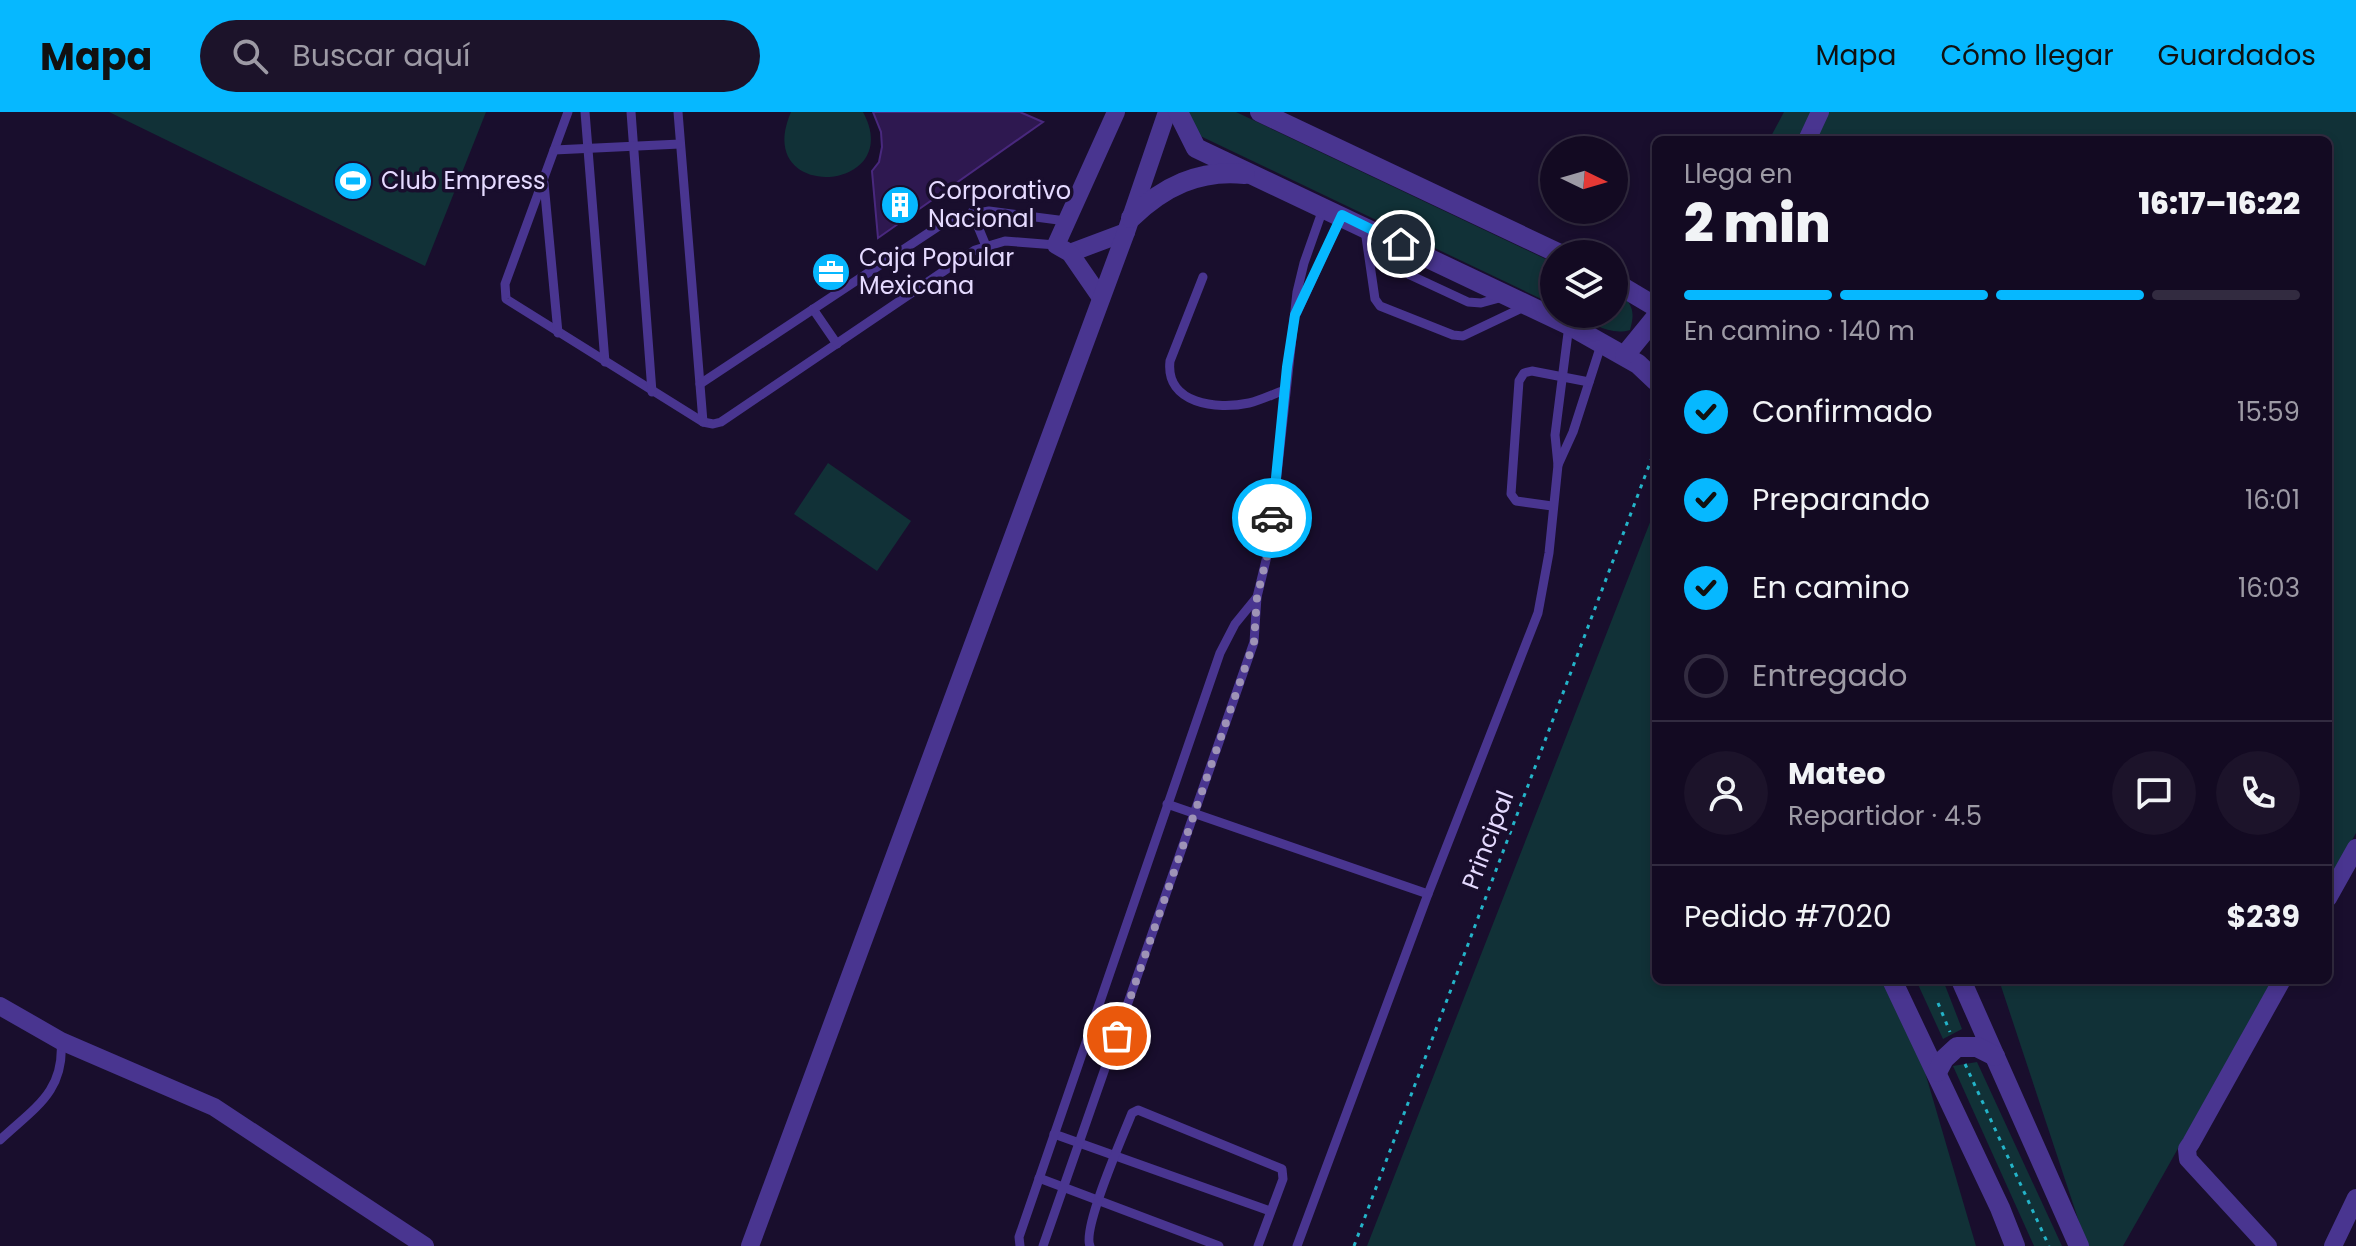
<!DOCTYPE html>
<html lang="es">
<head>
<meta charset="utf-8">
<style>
	:root { --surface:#130a22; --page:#1c132a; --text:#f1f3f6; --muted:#9d9aa5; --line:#322b40; --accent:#06b8ff }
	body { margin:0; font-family:Poppins,sans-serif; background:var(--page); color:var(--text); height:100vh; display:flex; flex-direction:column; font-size:30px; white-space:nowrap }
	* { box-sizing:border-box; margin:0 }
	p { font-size:26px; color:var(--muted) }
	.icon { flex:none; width:44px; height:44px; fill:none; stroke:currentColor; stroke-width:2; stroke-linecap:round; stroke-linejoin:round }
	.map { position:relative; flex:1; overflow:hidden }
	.drawer { position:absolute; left:1652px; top:24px; width:680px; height:848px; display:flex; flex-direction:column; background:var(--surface); border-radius:12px; box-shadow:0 4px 12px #0003,0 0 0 2px var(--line) }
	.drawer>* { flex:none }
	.needle { width:52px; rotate:95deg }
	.controls { position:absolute; left:1540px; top:24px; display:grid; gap:16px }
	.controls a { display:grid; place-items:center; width:88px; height:88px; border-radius:50%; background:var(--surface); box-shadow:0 4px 12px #0003,0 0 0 2px var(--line); font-size:40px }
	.pin { position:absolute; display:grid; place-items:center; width:68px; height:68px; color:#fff; margin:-34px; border:4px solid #fff; border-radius:50%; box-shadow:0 2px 8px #0007 }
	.courier { position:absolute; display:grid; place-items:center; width:80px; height:80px; margin:-40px; border:6px solid #06b8ff; border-radius:50%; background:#fff; color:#222; box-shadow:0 2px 10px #0007 }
	.summary em { font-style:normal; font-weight:800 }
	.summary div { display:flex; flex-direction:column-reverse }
	.summary { display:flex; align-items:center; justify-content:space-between; height:136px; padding:0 32px }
	h1 { font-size:52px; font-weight:800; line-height:60px }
	.bar { display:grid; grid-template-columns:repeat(4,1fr); gap:12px 8px; align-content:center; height:96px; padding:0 32px }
	.bar i { height:10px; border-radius:6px; background:var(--line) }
	.bar .selected { background:var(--accent) }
	.bar p { grid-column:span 4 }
	.line { display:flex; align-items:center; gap:20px; padding:0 32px; border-top:2px solid var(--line) }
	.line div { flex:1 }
	.round { display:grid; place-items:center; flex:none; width:84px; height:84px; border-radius:42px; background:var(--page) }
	ol { padding:0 32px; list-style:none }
	li { display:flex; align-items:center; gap:24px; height:88px }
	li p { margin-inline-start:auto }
	li .icon { padding:8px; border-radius:50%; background:var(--accent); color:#111; stroke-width:4 }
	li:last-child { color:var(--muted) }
	li i { width:44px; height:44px; border:4px solid var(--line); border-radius:50% }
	header { display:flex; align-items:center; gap:48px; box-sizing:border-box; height:112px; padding:0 40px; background:var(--accent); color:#111 }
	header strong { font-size:38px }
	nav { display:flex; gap:44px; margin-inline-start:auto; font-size:28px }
	.search { width:560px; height:72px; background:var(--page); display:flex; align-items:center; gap:20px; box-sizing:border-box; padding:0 28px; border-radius:44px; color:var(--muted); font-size:30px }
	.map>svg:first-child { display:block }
</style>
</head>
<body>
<header>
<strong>Mapa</strong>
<div class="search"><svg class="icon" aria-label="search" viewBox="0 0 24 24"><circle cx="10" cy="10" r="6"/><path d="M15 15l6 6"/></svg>Buscar aquí</div>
<nav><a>Mapa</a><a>Cómo llegar</a><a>Guardados</a></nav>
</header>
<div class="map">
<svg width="2356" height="1134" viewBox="0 0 2356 1134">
	<rect width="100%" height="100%" fill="#190e2d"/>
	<g fill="#113137">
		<path d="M109 0H486L425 154Z"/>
		<path d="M791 0H863C907 81 751 92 791 0Z"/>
		<path d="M1188 0H1236L1554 151V193L1194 21Z"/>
		<path d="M1784 0H2356V721L2328 771V28H1769Z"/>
		<path d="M1614 180C1632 188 1636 199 1630 218 1610 224 1592 211 1574 202H1614Z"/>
		<path d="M828 351 911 409 877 459 794 402Z"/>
		<path d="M1656 395V868H1898L1976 1134H1367Z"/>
		<path d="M1916 868H1943L1962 917 1943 927Z"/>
		<path d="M1999 868H2273L2123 1134H2087Z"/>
		<path d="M1977 950 2062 1134H2034L1953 954Z"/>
	</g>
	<path fill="#2e1850" stroke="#49287e" stroke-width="2" d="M873 0H1020L1043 10 878 126 872 59 879 50 882 35 881 20Z"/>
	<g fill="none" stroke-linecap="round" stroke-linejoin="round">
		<g stroke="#24b4c9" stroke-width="3" stroke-dasharray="4 6" stroke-linecap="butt">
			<path d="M1938 891 1950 920"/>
			<path d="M1965 952 2049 1134"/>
			<path d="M1354 1134 1656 335"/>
		</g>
		<g stroke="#493590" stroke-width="9">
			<path d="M568 0 505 172 506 187 703 310 713 312 721 310 975 138 1005 129 1056 133"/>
			<path d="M585 0 605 250"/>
			<path d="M631 0 652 280"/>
			<path d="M678 0 703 310"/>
			<path d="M554 38 680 32"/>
			<path d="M544 71 558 221"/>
			<path d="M972 100 986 134"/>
			<path d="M1365 118 1375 187 1380 194 1453 223 1463 224 1526 194"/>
			<path d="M1402 135 1406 157 1410 163 1468 190 1481 191 1503 185"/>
			<path d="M1203 165 1170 249C1165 292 1217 298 1249 291 1262 288 1273 282 1285 278"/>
			<path d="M813 197 837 232"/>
			<path d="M1297 200 1341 105"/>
			<path d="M700 272 951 106 989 99 1066 109"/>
			<path d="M1558 353 1573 320 1601 233"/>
			<path d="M1552 394 1516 389 1511 382 1519 269 1524 261 1532 259 1589 270"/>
			<path d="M1167 692 1428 782"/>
			<path d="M1054 1022 1270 1099"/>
			<path d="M0 1028C34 996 65 980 61 929"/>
			<path d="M1039 1066 1219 1134"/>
			<path d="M1020 1134 1019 1125 1220 541 1235 512 1257 485"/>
			<path d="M1043 1134 1254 530 1257 485 1269 436 1297 180 1304 151 1323 97"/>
			<path d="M1090 1134C1082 1116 1123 1024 1132 1001L1138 998 1282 1057 1283 1067 1258 1134"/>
			<path d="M1297 1134 1428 782 1538 501 1549 441 1558 353 1555 323 1569 213"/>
		</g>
		<g stroke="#493590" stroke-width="18">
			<path d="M1807 28 1820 0"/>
			<path d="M1070 141 1126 120"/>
			<path d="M1101 186 1070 141 1056 133 1116 0"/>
			<path d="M2328 786 2356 736"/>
			<path d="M0 894 61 929 214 995 425 1134"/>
			<path d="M750 1134 1126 120 1167 0"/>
			<path d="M2268 1134 2188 1047 2187 1037 2191 1031 2282 868"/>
			<path d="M2333 1134 2356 1086"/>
		</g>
		<g stroke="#493590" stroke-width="20">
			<path d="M1178 0 1196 36 1569 213 1638 252 1656 269"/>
			<path d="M1260 0 1560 142"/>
			<path d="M1131 106C1163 75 1199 57 1245 62"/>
			<path d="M1614 170 1656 195"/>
			<path d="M1625 243 1656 205"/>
			<path d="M1892 868 2000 1096 2015 1134"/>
			<path d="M1961 868 2079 1134"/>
			<path d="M1937 960 1944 947 1957 935H1977L1995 944"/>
		</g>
	</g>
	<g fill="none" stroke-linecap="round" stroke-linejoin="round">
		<path stroke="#9e93b6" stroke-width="8" stroke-dasharray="0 14.4" d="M1117 924 1254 530 1257 485 1269 436 1272 406"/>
		<path stroke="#06b8ff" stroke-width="10" d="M1272 406 1287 255 1295 203 1342 103 1401 132"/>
	</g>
	<defs>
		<symbol id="stadium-disc" viewBox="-11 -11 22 22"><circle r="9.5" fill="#06b8ff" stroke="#190e2d"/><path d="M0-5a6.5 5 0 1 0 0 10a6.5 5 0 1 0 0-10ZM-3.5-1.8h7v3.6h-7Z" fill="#fff"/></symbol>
		<symbol id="building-disc" viewBox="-11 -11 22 22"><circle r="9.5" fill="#06b8ff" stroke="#190e2d"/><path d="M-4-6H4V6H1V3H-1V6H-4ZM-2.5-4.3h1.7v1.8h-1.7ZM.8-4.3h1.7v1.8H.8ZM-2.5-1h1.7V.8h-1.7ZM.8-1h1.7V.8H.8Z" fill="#fff"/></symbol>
		<symbol id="office-disc" viewBox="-11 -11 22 22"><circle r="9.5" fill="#06b8ff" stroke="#190e2d"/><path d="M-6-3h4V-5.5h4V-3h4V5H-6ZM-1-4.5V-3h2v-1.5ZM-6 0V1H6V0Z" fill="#fff"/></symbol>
	</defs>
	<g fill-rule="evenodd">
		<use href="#stadium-disc" x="331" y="47" width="44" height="44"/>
		<use href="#building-disc" x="878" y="71" width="44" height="44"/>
		<use href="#office-disc" x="809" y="138" width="44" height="44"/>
	</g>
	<g text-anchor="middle" stroke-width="7" stroke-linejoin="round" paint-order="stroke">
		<g font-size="24" fill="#e5daff" stroke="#190e2d" text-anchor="start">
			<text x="381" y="77">Club Empress</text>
			<text x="928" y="87">Corporativo<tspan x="928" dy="28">Nacional</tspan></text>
			<text x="859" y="154">Caja Popular<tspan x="859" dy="28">Mexicana</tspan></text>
		</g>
		<g font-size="24" fill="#e5daff" stroke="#190e2d">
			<text transform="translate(1488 728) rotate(-69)" y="8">Principal</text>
		</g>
	</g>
</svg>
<div class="controls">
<a><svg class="needle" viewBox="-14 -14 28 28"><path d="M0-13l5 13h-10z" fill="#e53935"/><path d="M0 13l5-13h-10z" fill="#9d9aa5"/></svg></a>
<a><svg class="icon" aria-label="layers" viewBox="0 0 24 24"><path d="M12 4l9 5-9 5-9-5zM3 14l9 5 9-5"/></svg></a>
</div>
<div class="pin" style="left:1117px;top:924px;background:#ea580c"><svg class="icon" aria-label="bag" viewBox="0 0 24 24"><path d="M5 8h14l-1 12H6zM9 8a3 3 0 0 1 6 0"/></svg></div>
<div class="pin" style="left:1401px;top:132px;background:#1f2937"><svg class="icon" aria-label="home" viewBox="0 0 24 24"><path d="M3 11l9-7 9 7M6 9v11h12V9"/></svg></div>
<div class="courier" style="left:1272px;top:406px"><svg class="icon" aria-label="car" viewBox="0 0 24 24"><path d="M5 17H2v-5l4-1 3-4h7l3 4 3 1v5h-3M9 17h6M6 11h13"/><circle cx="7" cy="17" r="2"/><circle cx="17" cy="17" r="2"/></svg></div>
<section class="drawer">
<div class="summary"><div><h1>2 min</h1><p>Llega en</p></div><em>16:17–16:22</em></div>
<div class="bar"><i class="selected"></i><i class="selected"></i><i class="selected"></i><i></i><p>En camino · 140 m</p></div>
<ol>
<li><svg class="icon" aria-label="check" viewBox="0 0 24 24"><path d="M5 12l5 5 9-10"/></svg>Confirmado<p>15:59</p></li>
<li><svg class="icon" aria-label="check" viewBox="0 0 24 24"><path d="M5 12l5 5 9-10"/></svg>Preparando<p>16:01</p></li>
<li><svg class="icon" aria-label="check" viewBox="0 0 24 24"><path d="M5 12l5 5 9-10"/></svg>En camino<p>16:03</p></li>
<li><i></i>Entregado</li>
</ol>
<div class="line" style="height:144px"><a class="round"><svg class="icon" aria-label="person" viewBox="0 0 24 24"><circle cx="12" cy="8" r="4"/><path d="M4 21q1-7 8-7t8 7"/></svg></a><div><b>Mateo</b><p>Repartidor · 4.5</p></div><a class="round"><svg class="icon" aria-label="chat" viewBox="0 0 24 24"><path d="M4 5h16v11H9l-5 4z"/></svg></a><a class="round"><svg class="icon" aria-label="phone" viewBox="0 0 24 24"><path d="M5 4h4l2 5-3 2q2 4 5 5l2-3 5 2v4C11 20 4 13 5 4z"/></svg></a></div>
<div class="line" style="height:104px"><div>Pedido #7020</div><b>$239</b></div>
</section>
</div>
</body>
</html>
